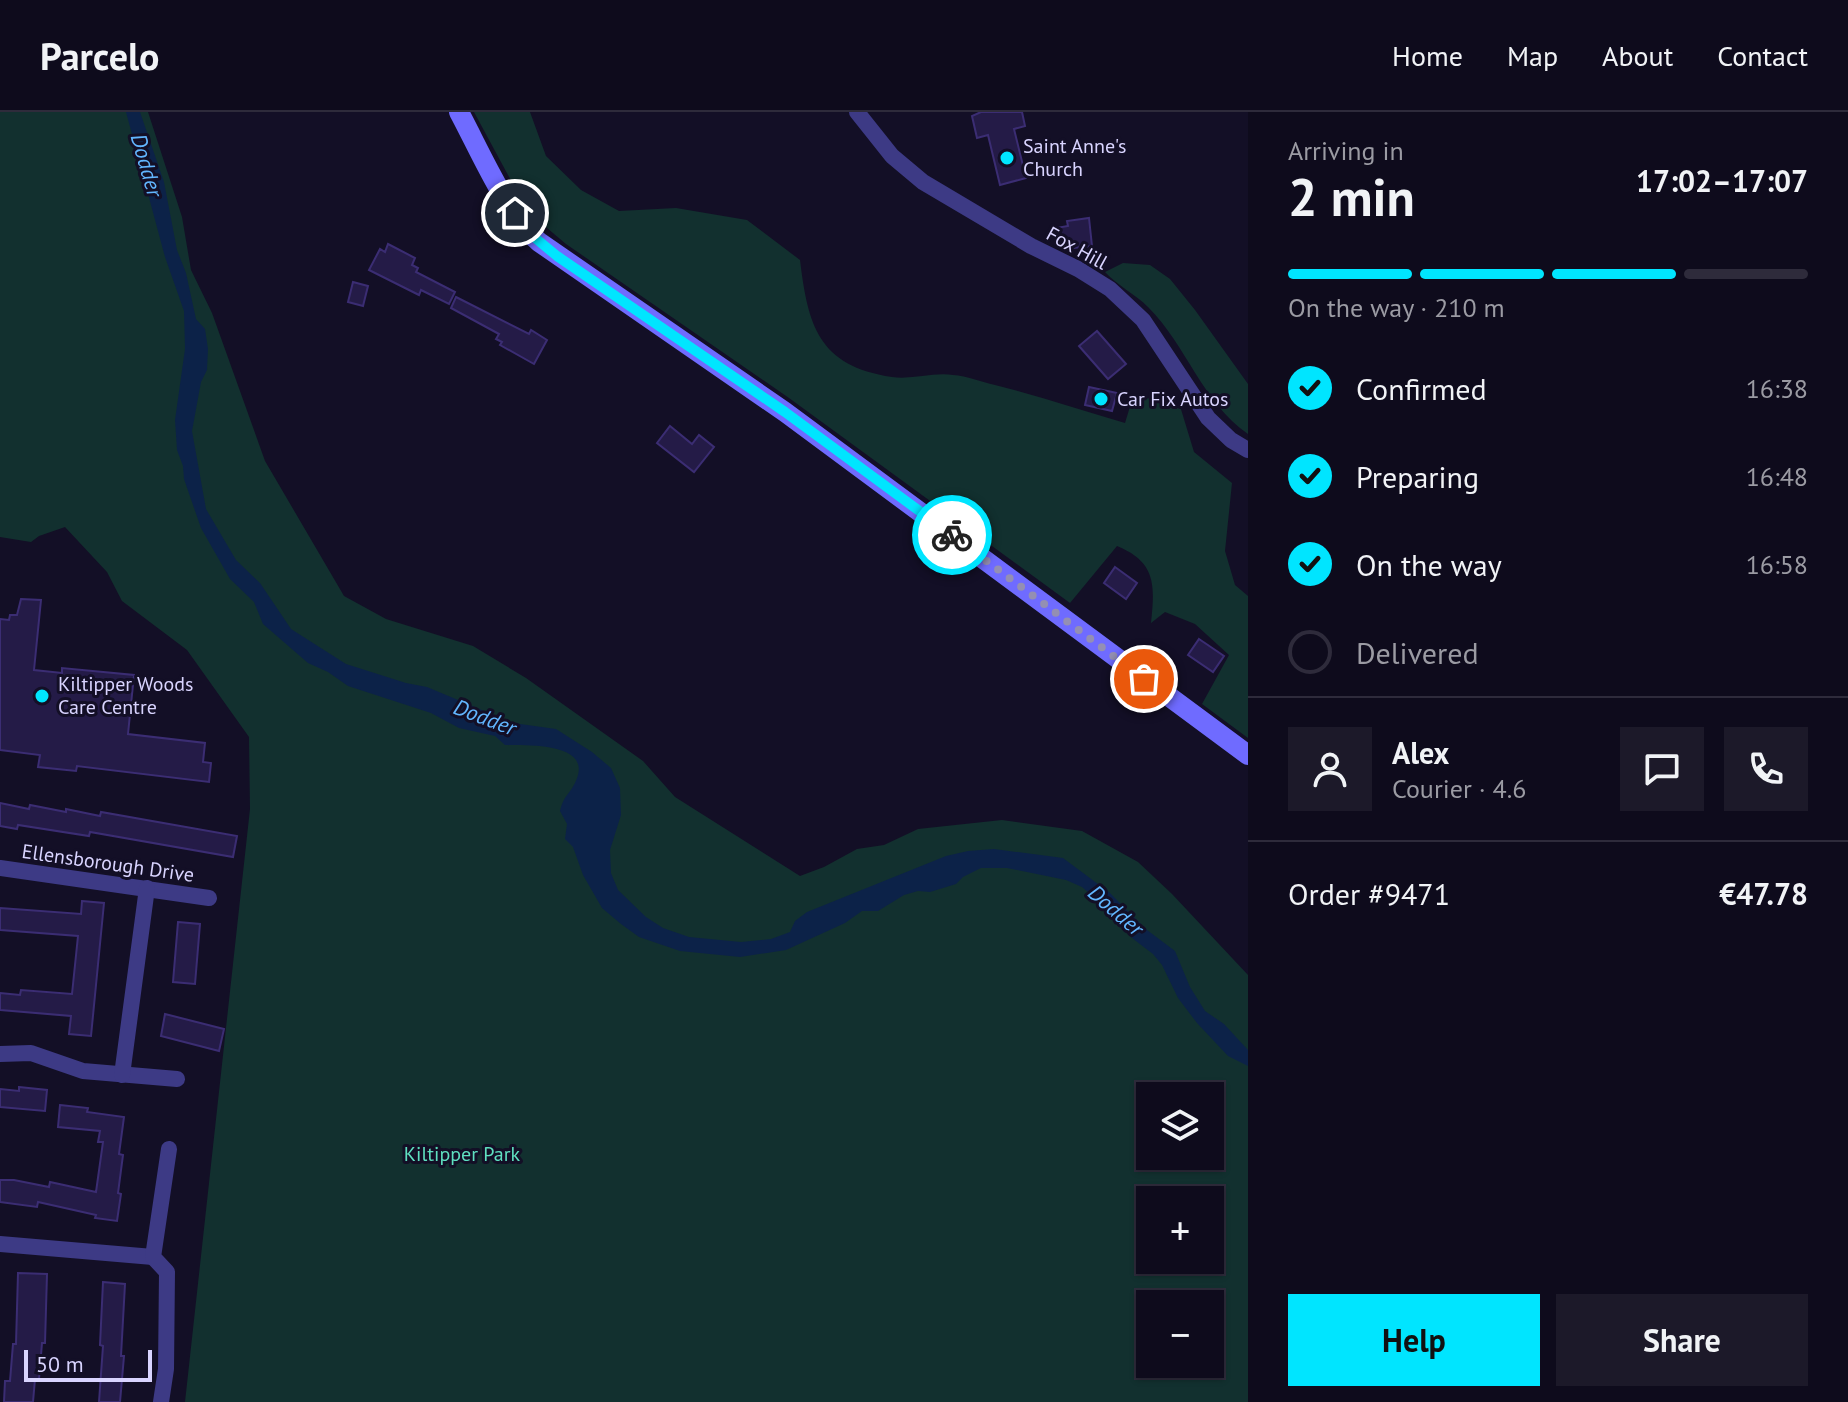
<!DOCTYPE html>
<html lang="en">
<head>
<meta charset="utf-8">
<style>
	:root { --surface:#0e0b1c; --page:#1c1929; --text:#f1f3f6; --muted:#9b9ba3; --line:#2e2b3b; --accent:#00e5ff }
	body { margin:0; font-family:"PT Sans",sans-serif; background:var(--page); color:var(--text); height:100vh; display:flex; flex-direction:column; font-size:30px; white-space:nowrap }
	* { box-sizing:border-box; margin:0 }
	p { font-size:26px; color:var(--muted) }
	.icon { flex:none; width:44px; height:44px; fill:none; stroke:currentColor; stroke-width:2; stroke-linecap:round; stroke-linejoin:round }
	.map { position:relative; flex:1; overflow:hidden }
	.panel { display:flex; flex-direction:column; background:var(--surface); width:600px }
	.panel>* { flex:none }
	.buttons { position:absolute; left:1136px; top:970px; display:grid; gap:16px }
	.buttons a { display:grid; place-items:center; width:88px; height:88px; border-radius:0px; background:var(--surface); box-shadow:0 2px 6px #0004,0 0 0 2px var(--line); font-size:40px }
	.scale { position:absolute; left:24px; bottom:20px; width:128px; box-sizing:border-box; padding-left:8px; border:4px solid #d9d4ff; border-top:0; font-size:22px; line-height:28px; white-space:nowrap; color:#d9d4ff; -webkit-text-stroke:6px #130f26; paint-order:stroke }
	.pin { position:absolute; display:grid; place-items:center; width:68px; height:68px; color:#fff; margin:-34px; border:4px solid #fff; border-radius:50%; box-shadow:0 2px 8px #0007 }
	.courier { position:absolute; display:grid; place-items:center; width:80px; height:80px; margin:-40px; border:6px solid #00e5ff; border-radius:50%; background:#fff; color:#222; box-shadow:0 2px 10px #0007 }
	.overview em { font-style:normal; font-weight:700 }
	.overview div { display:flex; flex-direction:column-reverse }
	.overview { display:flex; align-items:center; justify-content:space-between; height:136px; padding:0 40px }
	h1 { font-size:52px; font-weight:700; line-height:60px }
	.bar { display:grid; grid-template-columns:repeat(4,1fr); gap:12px 8px; align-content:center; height:96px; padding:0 40px }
	.bar i { height:10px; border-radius:6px; background:var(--line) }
	.bar .active { background:var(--accent) }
	.bar p { grid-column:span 4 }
	.line { display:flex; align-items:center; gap:20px; padding:0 40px; border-top:2px solid var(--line) }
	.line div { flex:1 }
	.round { display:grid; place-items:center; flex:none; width:84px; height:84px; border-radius:0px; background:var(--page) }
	ol { padding:0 40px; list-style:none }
	li { display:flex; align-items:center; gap:24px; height:88px }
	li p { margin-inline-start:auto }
	li .icon { padding:8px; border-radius:50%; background:var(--accent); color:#111; stroke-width:4 }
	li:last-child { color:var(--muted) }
	li i { width:44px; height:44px; border:4px solid var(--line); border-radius:50% }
	.button { display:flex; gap:16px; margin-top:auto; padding:16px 40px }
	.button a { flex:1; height:92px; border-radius:0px; background:var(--accent); color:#111; font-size:32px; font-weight:700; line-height:92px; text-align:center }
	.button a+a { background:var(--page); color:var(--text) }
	header { display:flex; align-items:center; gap:48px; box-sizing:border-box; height:112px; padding:0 40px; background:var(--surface); border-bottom:2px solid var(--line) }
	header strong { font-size:38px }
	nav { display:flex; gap:44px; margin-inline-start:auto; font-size:28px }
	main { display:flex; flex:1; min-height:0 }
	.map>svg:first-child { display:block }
</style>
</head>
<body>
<header>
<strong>Parcelo</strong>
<nav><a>Home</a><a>Map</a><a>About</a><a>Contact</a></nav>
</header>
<main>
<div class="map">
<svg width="1248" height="1290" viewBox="0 0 1248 1290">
	<rect width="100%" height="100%" fill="#130f26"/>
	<g fill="#12302f" fill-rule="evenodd">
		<path d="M0 0H148L182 105 191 158 212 201 265 349 344 484 386 507 473 534 526 566 643 649 675 685 800 764 824 755 857 737 884 733 918 717 1002 708 1082 719 1138 750 1172 782 1248 863V1290H185L250 697 249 625 187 538 122 489 107 460 65 415 39 424 31 430 0 425ZM1150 984H1210V1044H1150ZM1150 1088H1210V1148H1150ZM1150 1192H1210V1252H1150Z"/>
		<path d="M474 0H530L546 44 581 78 619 99 676 96 747 108 800 148C808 213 818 254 892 265 912 268 933 260 953 263 967 264 981 270 995 273 1039 284 1081 298 1125 311L1132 288 1151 286 1180 294 1194 340 1232 371 1225 439 1235 473 1248 484V626L1202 592 1229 543 1195 512 1165 500 1151 511C1155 473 1156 450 1117 434L1070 491 789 286 566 132 528 100Z"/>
		<path d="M1123 151 1150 153 1170 167 1195 198 1248 272V322C1202 290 1187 234 1148 195 1135 182 1118 174 1105 160Z"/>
	</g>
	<path fill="#0c2248" d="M126 0H140L164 70 177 138 186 161 196 207 205 217 208 237 207 258 201 270 192 319 206 397 236 448 260 471 291 517 346 552 406 571 427 575 513 611 556 617 592 640 611 656 620 676 621 703 610 738 611 761 618 778 646 805 663 816 689 825 741 830 771 827 790 820 795 809 807 800 946 744 968 739 994 737 1063 746 1110 781 1147 818 1175 839 1190 875 1205 899 1224 912 1248 938V954L1228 944 1197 911 1178 886 1162 853 1153 842 1132 826 1111 800 1082 775 1066 768 1007 756H981L963 765 956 772 930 780 918 779 904 783 878 799H862L845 811 786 838 740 845 680 839 639 825 621 812 602 796 583 763 573 735 565 727 567 712 560 699C564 683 569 683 575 671 596 629 524 634 505 633L495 624 459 616 431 601 348 574 328 560 308 551 263 512 254 490 230 467 201 416 184 367 183 354 177 338 175 308 185 237 184 199 165 145Z"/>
	<g fill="#241b47" stroke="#3b2d73" stroke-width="2">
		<path d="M981 0H1022L1025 14 1014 17 1026 66 1000 73 988 23 977 26 972 4Z"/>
		<path d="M1089 106 1092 134 1063 137 1058 135 1056 116 1068 114 1067 109Z"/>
		<path d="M388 132 415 146 412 153 418 156 416 160 455 180 449 192 421 178 419 183 369 158 380 137 385 140Z"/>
		<path d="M353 170 368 174 363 194 348 190Z"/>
		<path d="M456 185 529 222 531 218 547 228 534 252 500 233 502 230 496 227 499 222 451 196Z"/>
		<path d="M1097 219 1126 252 1108 267 1079 234Z"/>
		<path d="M1089 275 1117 281 1112 299 1085 293Z"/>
		<path d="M670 314 692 332 699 323 714 335 694 360 657 331Z"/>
		<path d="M1115 455 1137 471 1126 487 1104 471Z"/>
		<path d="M21 487 41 488 34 558 62 561V556L134 563 128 622 205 631 203 650 211 651 209 670 77 654 76 659 38 655 40 643 0 638V507L9 508 10 503H17Z"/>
		<path d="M1199 527 1224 544 1213 560 1188 543Z"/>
		<path d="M0 691 29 697 30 693 66 700V697L100 704 101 700 237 724 233 745 90 720 89 724 18 713 17 717 0 714Z"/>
		<path d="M82 789 104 791 91 924 69 922 71 904 0 898V881L20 883 21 878 72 882 78 824 0 818V796L81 802Z"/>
		<path d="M178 810 200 812 195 872 173 870Z"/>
		<path d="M165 902 224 917 219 939 161 924Z"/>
		<path d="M19 975 47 978 45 999 0 995V977L19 979Z"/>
		<path d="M60 993 88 996 87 1000 124 1005 119 1042 123 1043 118 1081 121 1082 117 1109 95 1106 96 1103 38 1090 37 1095 0 1090V1068H14L49 1075 50 1070 96 1080 103 1030H98L100 1019 58 1015Z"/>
		<path d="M18 1161 47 1162 45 1231H42L39 1267H35L33 1290H4L5 1269H10L13 1232H16Z"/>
		<path d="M103 1170 125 1172 121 1244H124L120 1290H99L103 1234 100 1233Z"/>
	</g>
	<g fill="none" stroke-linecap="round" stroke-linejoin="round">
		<g stroke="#3d3a85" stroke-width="16">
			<path d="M857 0 892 44 923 70 1031 134 1078 157 1110 177 1143 208 1208 306 1231 328 1248 338"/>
			<path d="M0 756 209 786"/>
			<path d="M0 942 31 941 83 959 177 967"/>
			<path d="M122 963 147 776"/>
			<path d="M0 1132 153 1145"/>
			<path d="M161 1290 166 1257 167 1160 153 1145 169 1037"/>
		</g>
		<path stroke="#6f6bff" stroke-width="20" d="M459 0C480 39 506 101 539 130L785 300 1248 643"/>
	</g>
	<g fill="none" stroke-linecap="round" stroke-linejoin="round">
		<path stroke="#948fb3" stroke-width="8" stroke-dasharray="0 14.4" d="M952 423 1144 567"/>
		<path stroke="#00e5ff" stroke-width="10" d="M515 101 528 120 557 144 785 300 952 423"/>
	</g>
	<g fill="#00e5ff" stroke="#130f26" stroke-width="3">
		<circle cx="1007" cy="46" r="8"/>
		<circle cx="1101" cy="287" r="8"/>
		<circle cx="42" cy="584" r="8"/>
	</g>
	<g text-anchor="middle" stroke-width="6" stroke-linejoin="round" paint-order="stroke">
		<g font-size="20" fill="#d9d4ff" stroke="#130f26" text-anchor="start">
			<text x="1023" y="41">Saint Anne's<tspan x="1023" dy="23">Church</tspan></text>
			<text x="1117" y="294">Car Fix Autos</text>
			<text x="58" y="579">Kiltipper Woods<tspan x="58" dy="23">Care Centre</tspan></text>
		</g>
		<g font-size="20" fill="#d9d4ff" stroke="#130f26">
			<text transform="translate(1077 136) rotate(29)" y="7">Fox Hill</text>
			<text transform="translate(108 751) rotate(8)" y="7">Ellensborough Drive</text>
		</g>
		<g font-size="20" fill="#5fe0c0" stroke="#130f26">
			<text x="462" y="1049">Kiltipper Park</text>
		</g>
		<g font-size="22" font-style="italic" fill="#62b6ff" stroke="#130f26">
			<text transform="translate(147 53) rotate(74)" y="8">Dodder</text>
			<text transform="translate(485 605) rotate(21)" y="8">Dodder</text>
			<text transform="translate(1116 798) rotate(41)" y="8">Dodder</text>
		</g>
	</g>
</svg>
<div class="buttons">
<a><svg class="icon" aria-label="layers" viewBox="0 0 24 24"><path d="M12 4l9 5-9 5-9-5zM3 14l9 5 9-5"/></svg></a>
<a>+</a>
<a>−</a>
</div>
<div class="scale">50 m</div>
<div class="pin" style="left:1144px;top:567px;background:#ea580c"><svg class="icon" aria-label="bag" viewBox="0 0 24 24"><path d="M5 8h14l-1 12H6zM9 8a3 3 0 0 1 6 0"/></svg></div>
<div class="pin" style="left:515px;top:101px;background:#1f2937"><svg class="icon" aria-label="home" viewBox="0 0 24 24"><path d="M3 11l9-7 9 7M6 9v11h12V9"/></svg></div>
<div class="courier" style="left:952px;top:423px"><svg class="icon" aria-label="bike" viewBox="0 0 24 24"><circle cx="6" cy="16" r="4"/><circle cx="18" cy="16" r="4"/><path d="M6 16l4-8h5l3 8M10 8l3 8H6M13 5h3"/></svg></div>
</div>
<section class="panel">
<div class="overview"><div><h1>2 min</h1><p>Arriving in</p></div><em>17:02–17:07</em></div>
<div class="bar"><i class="active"></i><i class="active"></i><i class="active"></i><i></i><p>On the way · 210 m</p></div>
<ol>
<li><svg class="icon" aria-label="check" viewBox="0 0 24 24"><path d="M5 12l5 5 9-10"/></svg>Confirmed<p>16:38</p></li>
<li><svg class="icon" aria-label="check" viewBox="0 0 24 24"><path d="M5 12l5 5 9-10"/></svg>Preparing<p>16:48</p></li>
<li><svg class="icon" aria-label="check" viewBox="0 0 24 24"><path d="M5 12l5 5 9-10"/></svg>On the way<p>16:58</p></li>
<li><i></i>Delivered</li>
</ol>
<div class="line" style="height:144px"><a class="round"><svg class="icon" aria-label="person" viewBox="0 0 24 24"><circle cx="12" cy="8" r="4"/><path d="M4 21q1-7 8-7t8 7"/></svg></a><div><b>Alex</b><p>Courier · 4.6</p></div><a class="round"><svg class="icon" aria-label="chat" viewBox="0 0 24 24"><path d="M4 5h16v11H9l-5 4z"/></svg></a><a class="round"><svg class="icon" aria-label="phone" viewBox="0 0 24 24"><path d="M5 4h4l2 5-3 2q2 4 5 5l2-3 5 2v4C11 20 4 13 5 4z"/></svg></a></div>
<div class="line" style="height:104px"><div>Order #9471</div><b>€47.78</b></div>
<div class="button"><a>Help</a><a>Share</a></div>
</section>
</main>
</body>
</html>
